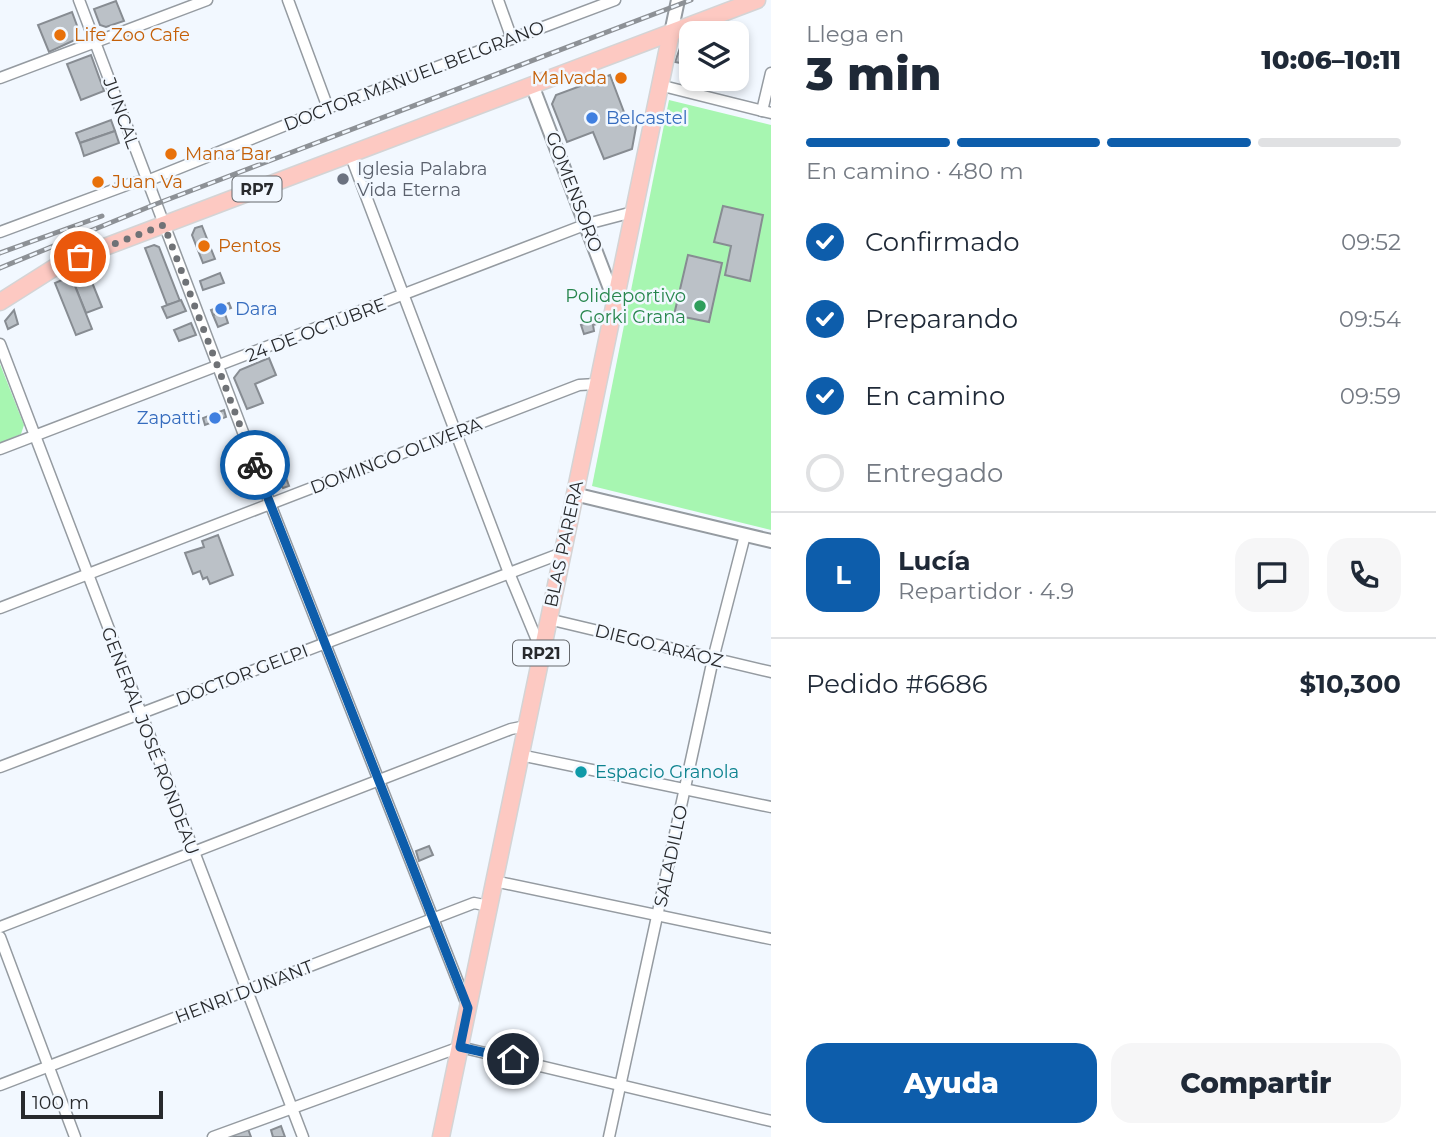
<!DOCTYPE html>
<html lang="es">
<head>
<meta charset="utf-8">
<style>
	:root { --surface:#fff; --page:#f6f6f7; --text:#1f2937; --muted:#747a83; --line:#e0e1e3; --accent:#0d5dab }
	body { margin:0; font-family:Montserrat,sans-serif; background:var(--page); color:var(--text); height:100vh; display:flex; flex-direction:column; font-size:26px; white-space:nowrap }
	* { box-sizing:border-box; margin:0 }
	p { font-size:23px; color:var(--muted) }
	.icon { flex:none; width:38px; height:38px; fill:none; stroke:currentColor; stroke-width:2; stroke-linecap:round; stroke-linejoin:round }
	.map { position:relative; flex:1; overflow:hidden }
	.panel { display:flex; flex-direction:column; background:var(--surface); width:665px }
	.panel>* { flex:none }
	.tools { position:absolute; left:679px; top:21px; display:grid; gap:14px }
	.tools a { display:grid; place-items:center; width:70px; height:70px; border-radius:14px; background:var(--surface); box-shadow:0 4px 10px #0003; font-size:35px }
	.scale { position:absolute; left:21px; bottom:18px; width:142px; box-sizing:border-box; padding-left:7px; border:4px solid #282a2d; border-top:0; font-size:19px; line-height:24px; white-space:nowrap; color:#282a2d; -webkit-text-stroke:5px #f2f8ff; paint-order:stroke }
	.pin { position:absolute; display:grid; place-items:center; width:60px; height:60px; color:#fff; margin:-30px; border:4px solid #fff; border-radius:50%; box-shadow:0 2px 7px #0007 }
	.courier { position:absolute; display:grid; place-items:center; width:70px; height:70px; margin:-35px; border:5px solid #0d5dab; border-radius:50%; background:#fff; color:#222; box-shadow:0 2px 9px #0007 }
	.head em { font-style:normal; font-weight:800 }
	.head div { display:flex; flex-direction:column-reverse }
	.head { display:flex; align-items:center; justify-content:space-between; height:119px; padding:0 35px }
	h1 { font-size:46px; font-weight:800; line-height:52px }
	.bar { display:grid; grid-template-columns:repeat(4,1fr); gap:10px 7px; align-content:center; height:84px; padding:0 35px }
	.bar i { height:9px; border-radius:5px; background:var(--line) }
	.bar .selected { background:var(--accent) }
	.bar p { grid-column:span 4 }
	.line { display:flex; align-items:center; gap:18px; padding:0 35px; border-top:2px solid var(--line) }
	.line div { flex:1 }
	.round { display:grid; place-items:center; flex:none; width:74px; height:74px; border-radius:21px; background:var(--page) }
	ol { padding:0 35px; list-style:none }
	li { display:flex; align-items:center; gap:21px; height:77px }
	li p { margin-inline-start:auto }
	li .icon { padding:7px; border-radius:50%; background:var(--accent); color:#fff; stroke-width:4 }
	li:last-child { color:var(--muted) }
	li i { width:38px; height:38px; border:4px solid var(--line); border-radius:50% }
	.action { display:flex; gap:14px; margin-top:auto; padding:14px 35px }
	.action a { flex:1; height:80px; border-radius:21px; background:var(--accent); color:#fff; font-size:28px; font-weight:800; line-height:80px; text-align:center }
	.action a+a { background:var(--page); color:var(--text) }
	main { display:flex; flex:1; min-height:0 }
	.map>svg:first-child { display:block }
</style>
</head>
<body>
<main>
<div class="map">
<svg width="771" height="1137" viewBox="0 0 771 1137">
	<rect width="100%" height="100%" fill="#f2f8ff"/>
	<g fill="#a7f6b1">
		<path d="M669 100 771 125V530L592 486Z"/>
		<path d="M0 364 24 425 21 434 0 443Z"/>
	</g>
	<g fill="#bbc1c7" stroke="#878c92" stroke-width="2">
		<path d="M116 1 124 21 106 27 100 25 94 9Z"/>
		<path d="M72 12 79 31 77 39 49 52 38 25Z"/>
		<path d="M691 43V65L675 62 680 48Z"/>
		<path d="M91 55 104 91 81 100 67 64Z"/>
		<path d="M610 75 627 120 638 116 632 149 604 159 593 132 567 142 552 104 556 95Z"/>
		<path d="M111 120 115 131 80 143 76 133Z"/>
		<path d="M115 131 119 143 84 156 80 143Z"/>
		<path d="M723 206 763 215 750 281 725 275 731 246 714 242Z"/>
		<path d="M202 226 215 259 203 263 192 235 195 228Z"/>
		<path d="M154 245 159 247 180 301 167 305 145 248Z"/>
		<path d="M688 255 722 263 709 322 674 315Z"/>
		<path d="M87 270 102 307 86 313 71 276Z"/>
		<path d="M220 273 224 283 203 290 200 281Z"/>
		<path d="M71 276 92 329 76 335 55 283Z"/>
		<path d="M181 300 186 311 167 318 162 307Z"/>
		<path d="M229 303 231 308 213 315 211 310Z"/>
		<path d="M14 310 18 324 8 329 5 321Z"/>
		<path d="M224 311 228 323 218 327 213 315Z"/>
		<path d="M599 319 600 323 593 325 594 331 584 334 581 325Z"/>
		<path d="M191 323 196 335 179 341 174 330Z"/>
		<path d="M269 358 276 375 255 384 263 403 247 409 234 378 240 370Z"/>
		<path d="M224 410 226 417 205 425 203 418Z"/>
		<path d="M285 475 289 486 283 488 276 479Z"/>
		<path d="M218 535 233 575 210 584 207 577 203 579 200 571 193 574 185 553 204 547 202 541Z"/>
		<path d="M429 846 433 855 419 861 416 851Z"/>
		<path d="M281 1126 285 1137H273L271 1130Z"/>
		<path d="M248 1129 251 1137H224Z"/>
	</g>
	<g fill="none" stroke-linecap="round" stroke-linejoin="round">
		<defs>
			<g id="minor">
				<path d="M79 0 271 506 467 1005"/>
				<path d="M288 0 328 108"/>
				<path d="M498 0 512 39"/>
				<path d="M0 78 207 0"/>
				<path d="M659 85 771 113"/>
				<path d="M762 111 771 73"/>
				<path d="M350 154 509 573 541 650"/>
				<path d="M0 232 132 183 147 181 328 108 615 0"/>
				<path d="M0 344 303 1137"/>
				<path d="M0 449 587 224 633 212"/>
				<path d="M0 608 579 385 596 384"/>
				<path d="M548 619 771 672"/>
				<path d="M520 755 771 807"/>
				<path d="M0 767 562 553"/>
				<path d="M494 881 771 939"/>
				<path d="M0 927 511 729 526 726"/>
				<path d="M0 937 75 1137"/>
				<path d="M0 1085 474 903 489 906"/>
				<path d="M213 1137 460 1047 771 1121"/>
				<path d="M609 1137 713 659 745 535"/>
			</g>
			<g id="tertiary">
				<path d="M671 33 678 0"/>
				<path d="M532 85 614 299"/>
				<path d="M574 494 771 541"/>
			</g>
			<g id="primary">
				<path d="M0 302 60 264 757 0"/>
				<path d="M441 1137 671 33"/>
			</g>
		</defs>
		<use href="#minor" stroke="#959ba1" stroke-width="13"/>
		<use href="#tertiary" stroke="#959ba1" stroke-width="16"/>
		<use href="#primary" stroke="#d4d4d5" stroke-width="19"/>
		<use href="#minor" stroke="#fff" stroke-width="10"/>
		<use href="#tertiary" stroke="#fff" stroke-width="12"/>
		<use href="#primary" stroke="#fdc9c2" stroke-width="16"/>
		<defs>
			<g id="rail">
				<path d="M0 253 102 216"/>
				<path d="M0 268 156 204 691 0"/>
			</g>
		</defs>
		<use href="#rail" stroke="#8d9196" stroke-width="5"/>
		<use href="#rail" stroke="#f2f8ff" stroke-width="2.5" stroke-dasharray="8" stroke-linecap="butt"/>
	</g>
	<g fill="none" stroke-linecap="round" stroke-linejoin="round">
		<path stroke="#6f7276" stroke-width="7" stroke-dasharray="0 12.6" d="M80 257 164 225 255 465"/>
		<path stroke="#0d5dab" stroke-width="9" d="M255 465 468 1008 460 1047 513 1059"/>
	</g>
	<g fill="#e8710a" stroke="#f2f8ff" stroke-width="2.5">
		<circle cx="60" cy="35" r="7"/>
		<circle cx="621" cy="78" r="7"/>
		<circle cx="171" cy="154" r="7"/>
		<circle cx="98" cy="182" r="7"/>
		<circle cx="204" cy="246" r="7"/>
	</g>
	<g fill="#3f7fe0" stroke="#f2f8ff" stroke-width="2.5">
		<circle cx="592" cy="118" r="7"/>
		<circle cx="221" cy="309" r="7"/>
		<circle cx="215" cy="418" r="7"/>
	</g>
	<circle fill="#6b7280" stroke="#f2f8ff" stroke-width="2.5" cx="343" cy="179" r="7"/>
	<circle fill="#2e9e5b" stroke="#f2f8ff" stroke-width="2.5" cx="700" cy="306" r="7"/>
	<circle fill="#0f9aa8" stroke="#f2f8ff" stroke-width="2.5" cx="581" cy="772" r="7"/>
	<g text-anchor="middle" stroke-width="5" stroke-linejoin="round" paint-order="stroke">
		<g fill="#f2f8ff" stroke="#65686c" stroke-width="2">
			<rect x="232.5" y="176.5" width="49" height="25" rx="5"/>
			<rect x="513" y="640.5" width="56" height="25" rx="5"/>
		</g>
		<g font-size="16" font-weight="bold" fill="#282a2d">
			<text x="257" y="195">RP7</text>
			<text x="541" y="659">RP21</text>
		</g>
		<g font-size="18" fill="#c56008" stroke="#f2f8ff" text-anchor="start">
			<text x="74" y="41">Life Zoo Cafe</text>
			<text x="607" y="84" text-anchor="end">Malvada</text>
			<text x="185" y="160">Mana Bar</text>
			<text x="112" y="188">Juan Va</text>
			<text x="218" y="252">Pentos</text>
		</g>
		<g font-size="18" fill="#282a2d" stroke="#f2f8ff">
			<text transform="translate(414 76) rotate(-21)" y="6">DOCTOR MANUEL BELGRANO</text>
			<text transform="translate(121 113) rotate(70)" y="6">JUNCAL</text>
			<text transform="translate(574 192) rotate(69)" y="6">GOMENSORO</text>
			<text transform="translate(316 330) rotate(-21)" y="6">24 DE OCTUBRE</text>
			<text transform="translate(396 456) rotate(-21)" y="6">DOMINGO OLIVERA</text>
			<text transform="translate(564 544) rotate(-78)" y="6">BLAS PARERA</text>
			<text transform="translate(659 646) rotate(14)" y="6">DIEGO ARÁOZ</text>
			<text transform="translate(242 675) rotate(-21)" y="6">DOCTOR GELPI</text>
			<text transform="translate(150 741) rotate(69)" y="6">GENERAL JOSÉ RONDEAU</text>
			<text transform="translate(671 856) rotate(-78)" y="6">SALADILLO</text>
			<text transform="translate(244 992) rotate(-21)" y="6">HENRI DUNANT</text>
		</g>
		<g font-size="18" fill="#366cbe" stroke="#f2f8ff" text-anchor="start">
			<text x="606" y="124">Belcastel</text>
			<text x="235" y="315">Dara</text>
			<text x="201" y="424" text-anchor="end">Zapatti</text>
		</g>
		<g font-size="18" fill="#5b616d" stroke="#f2f8ff" text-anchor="start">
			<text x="357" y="175">Iglesia Palabra<tspan x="357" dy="21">Vida Eterna</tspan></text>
		</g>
		<g font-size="18" fill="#27864d" stroke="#f2f8ff" text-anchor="end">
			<text x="686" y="302">Polideportivo<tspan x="686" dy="21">Gorki Grana</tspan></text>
		</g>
		<g font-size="18" fill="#0d838f" stroke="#f2f8ff" text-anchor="start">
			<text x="595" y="778">Espacio Granola</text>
		</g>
	</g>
</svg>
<div class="tools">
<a><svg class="icon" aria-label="layers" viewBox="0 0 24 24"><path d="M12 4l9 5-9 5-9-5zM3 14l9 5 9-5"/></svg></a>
</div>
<div class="scale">100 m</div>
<div class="pin" style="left:80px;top:257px;background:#ea580c"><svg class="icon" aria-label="bag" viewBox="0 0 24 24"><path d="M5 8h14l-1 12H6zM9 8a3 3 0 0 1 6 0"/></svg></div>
<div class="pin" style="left:513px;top:1059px;background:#1f2937"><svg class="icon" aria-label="home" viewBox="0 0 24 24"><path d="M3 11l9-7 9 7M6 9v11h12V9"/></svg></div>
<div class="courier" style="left:255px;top:465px"><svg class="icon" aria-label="bike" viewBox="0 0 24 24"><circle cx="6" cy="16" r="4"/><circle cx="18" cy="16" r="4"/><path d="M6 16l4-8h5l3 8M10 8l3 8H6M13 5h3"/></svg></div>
</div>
<section class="panel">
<div class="head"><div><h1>3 min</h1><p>Llega en</p></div><em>10:06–10:11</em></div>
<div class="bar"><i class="selected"></i><i class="selected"></i><i class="selected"></i><i></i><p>En camino · 480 m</p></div>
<ol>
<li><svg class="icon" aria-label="check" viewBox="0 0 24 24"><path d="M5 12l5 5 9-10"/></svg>Confirmado<p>09:52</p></li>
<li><svg class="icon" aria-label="check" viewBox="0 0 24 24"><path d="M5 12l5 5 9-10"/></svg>Preparando<p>09:54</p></li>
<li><svg class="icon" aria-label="check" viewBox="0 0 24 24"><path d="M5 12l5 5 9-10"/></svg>En camino<p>09:59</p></li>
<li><i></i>Entregado</li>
</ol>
<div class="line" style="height:126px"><b class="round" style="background:var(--accent);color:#fff">L</b><div><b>Lucía</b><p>Repartidor · 4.9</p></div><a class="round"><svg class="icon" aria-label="chat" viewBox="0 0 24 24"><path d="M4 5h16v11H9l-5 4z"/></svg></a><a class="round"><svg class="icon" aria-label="phone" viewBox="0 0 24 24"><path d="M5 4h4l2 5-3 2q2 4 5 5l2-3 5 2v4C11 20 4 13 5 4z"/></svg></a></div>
<div class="line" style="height:91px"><div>Pedido #6686</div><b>$10,300</b></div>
<div class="action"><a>Ayuda</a><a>Compartir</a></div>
</section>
</main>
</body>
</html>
